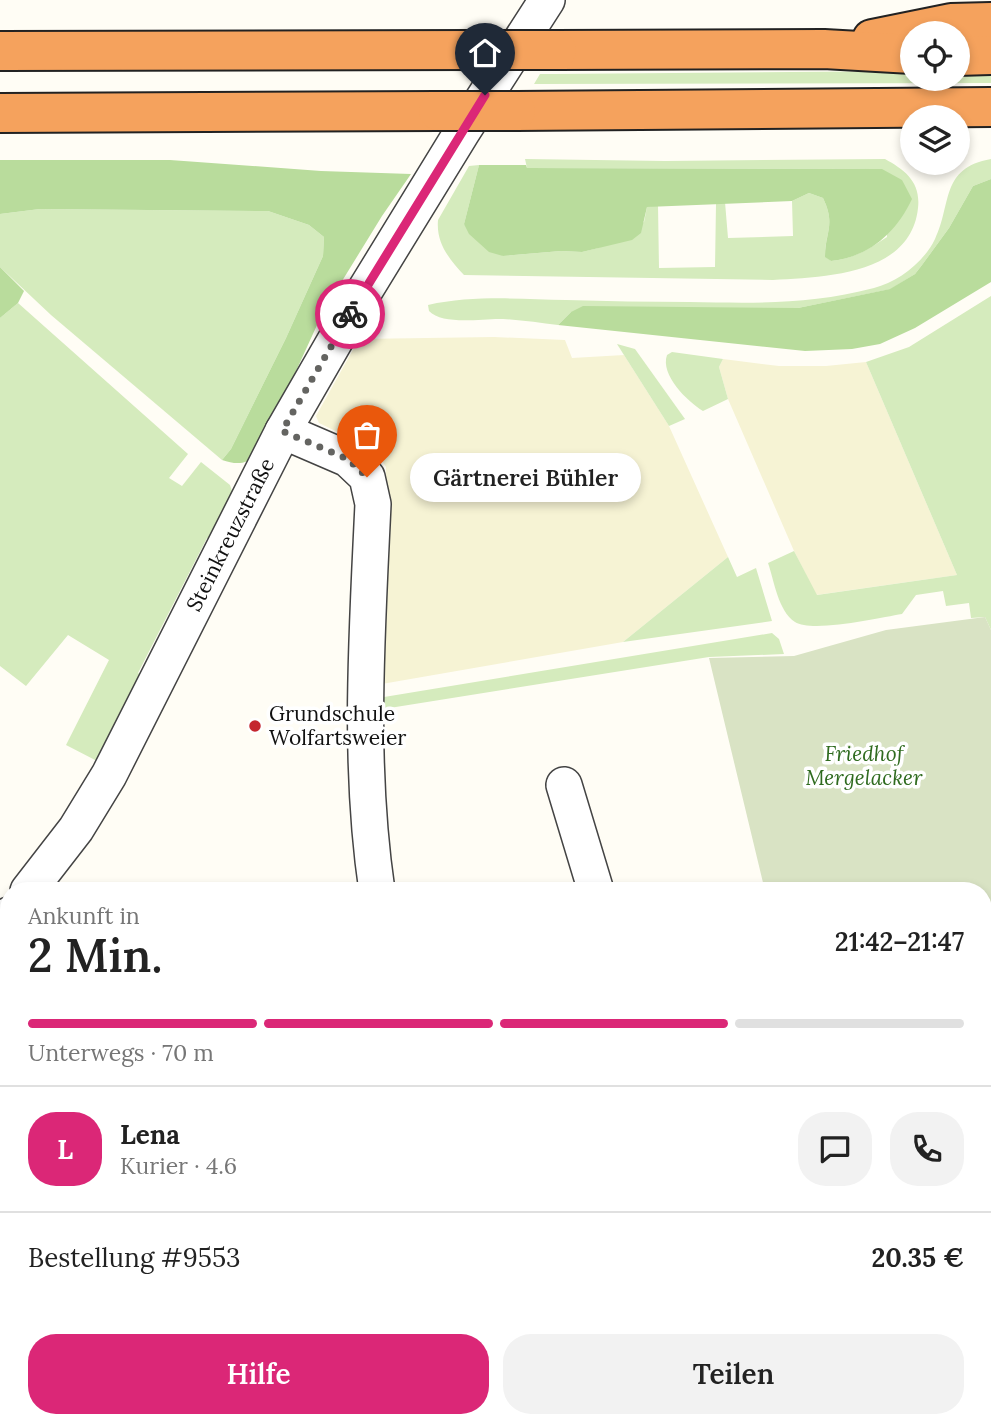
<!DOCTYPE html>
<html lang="de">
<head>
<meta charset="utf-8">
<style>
	:root { --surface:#fff; --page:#f2f2f2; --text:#222; --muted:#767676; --line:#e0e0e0; --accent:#db2777 }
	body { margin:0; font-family:Lora,serif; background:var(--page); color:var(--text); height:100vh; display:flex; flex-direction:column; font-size:26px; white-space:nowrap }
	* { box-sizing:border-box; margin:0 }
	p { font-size:23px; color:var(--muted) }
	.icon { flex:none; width:38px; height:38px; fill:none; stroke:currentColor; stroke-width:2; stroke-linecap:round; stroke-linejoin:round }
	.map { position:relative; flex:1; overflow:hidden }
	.drawer { position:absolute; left:0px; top:882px; width:992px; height:546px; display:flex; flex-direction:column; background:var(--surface); border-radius:28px 28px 0 0; box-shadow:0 4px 10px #0003 }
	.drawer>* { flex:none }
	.controls { position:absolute; left:900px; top:21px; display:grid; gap:14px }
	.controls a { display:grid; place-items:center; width:70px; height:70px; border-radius:50%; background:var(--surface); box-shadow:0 4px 10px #0003; font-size:35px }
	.pin { position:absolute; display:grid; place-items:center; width:60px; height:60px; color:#fff; margin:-72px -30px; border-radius:50% 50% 50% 0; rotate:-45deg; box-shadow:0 0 7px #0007 }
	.pin .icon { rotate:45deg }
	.courier { position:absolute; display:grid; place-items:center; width:70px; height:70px; margin:-35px; border:5px solid #db2777; border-radius:50%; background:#fff; color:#222; box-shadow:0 2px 9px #0007 }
	.bubble { position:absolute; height:49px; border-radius:24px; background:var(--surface); box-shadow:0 4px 10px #0003; font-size:23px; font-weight:600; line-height:49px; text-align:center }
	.head em { font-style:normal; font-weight:600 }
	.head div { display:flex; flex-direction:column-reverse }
	.head { display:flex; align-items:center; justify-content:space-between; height:119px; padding:0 28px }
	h1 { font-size:46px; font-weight:600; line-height:52px }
	.bar { display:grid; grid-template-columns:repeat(4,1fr); gap:10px 7px; align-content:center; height:84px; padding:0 28px }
	.bar i { height:9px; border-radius:5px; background:var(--line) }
	.bar .active { background:var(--accent) }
	.bar p { grid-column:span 4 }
	.line { display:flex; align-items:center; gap:18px; padding:0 28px; border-top:2px solid var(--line) }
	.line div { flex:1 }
	.round { display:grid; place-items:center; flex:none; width:74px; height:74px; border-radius:28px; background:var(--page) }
	.button { display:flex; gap:14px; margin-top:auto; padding:14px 28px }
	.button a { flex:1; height:80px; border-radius:28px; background:var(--accent); color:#fff; font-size:28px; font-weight:600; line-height:80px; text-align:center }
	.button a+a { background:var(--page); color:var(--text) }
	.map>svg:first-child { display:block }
</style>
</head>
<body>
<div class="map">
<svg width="991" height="1428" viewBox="0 0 991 1428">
	<rect width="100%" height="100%" fill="#fffdf5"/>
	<g fill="#f6f3d4">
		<path d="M494 337 565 340 572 358 624 355 669 426 728 557 623 642 376 685 386 467 375 450 319 423 316 416 359 339Z"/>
		<path d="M723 359 779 366H826L866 362 957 575 816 595 794 551 728 399 719 367Z"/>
	</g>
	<g fill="#d5ebbd">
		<path d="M912 71V79H957V71H991V83L534 84 540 74H553Z"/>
		<path d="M525 159 665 161 885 159C905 170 921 182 918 208 911 275 825 277 773 280L464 275C449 259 436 243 438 220L469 166 479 165 464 224 503 256 561 251 582 252 598 248 644 222 647 207 658 205 659 268 715 267 716 204 725 202 728 238 793 236 792 201 809 193 823 198C836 225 825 232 825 256L831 261C853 259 869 249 887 237L882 169 527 168Z"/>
		<path d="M991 159V179L973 186 949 228 922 265 915 274 891 289 798 308 571 312 558 325C540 323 522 320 503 319 484 318 443 326 429 311L428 305C473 295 521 299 566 300 607 301 648 302 689 302 755 303 809 305 874 288 898 282 924 262 935 239 952 204 940 168 991 159Z"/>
		<path d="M40 209 268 211 309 225 324 237 323 256 286 338 231 449 222 460 51 315 0 267V214Z"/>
		<path d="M991 296V630L985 617 971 618 969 603 946 606 943 591 916 595 902 614C879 618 812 633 795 622 778 611 774 580 768 563L794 551 817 595 957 575 866 362 909 347Z"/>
		<path d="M18 303 188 454 169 478 182 486 201 462 230 485 233 494 213 539 207 538 138 673 143 676 97 761 66 745 109 660 68 635 26 686 0 666V318Z"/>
		<path d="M617 344 635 349 685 419 669 426Z"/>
		<path d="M672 352 723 359 719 367 728 399 703 411C687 401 660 375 667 355Z"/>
		<path d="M728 557 737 577 756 568 772 621 623 642Z"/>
		<path d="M772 633 779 639 784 654 709 657 377 710 378 698Z"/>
		<path d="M991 1309V1428H911L907 1419H984V1314Z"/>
	</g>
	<g fill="#b9dc9c">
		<path d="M0 160H170L321 171 411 174 382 216 323 312 259 452C248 465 237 465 222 460L231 449 286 338 323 256 324 237 309 225 268 211 40 209 0 214Z"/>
		<path d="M479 165H526L527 168 882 169 902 180 912 199C896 233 869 257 831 261L825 257C825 232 836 225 823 198L809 193 792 201 647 207 641 233 632 240 582 252 561 251 503 256 489 252 469 234 464 224Z"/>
		<path d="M991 179V282L915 328 880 344 852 349 805 351 558 325 571 312 583 306 798 308 890 289 915 274 922 265 949 228 973 186Z"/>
		<path d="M0 267 24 291 18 303 0 318Z"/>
	</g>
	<g fill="#d9e3c4">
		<path d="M985 617 991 630V1284L984 1289V891H765L709 658 794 656 886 630Z"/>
		<path d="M121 1419H178L180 1421 183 1419H228L231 1428H109Z"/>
	</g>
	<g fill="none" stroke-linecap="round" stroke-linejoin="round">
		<defs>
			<g id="minor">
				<path d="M283 431 348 459 367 477 373 504C367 633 358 763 377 891"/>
				<path d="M564 785 596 891"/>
				<path id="s1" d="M28 891 76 829 109 775 283 431 351 313 462 132 547 0"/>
				<path d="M0 925 9 915"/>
				<path d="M0 1316 9 1311"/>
				<path d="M430 1419 431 1428"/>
				<path d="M683 1419 684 1428"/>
				<path d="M784 1428 799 1419"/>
			</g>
			<g id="highway">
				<path d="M872 39 951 23 991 22"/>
				<path d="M557 50 824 49 912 54"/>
				<path d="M0 51 476 50"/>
				<path d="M957 56 991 55"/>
				<path d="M516 111 991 107"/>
				<path d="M0 113 438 111"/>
			</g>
		</defs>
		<use href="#minor" stroke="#444" stroke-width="38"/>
		<use href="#highway" stroke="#222" stroke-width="42"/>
		<use href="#minor" stroke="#fff" stroke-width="35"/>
		<use href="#highway" stroke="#f5a25d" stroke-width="38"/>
		<defs>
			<g id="highway-bridge">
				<path d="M476 50H557"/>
				<path d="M438 111H516"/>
			</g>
		</defs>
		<use href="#highway-bridge" stroke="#222" stroke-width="42" stroke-linecap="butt"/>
		<use href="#highway-bridge" stroke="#f5a25d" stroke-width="38"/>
	</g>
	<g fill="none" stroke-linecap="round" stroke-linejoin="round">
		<path stroke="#646461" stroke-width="7" stroke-dasharray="0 12.6" d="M350 314 282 431 348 459 367 477"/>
		<path stroke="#db2777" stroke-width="9" d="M350 314 485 95"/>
	</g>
	<circle fill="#c4262e" stroke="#fff" stroke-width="2.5" cx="255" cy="726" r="7"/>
	<g text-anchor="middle" stroke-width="7" stroke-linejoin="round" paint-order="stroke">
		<g font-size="21" fill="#111" stroke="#fff">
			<text dy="7" stroke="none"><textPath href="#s1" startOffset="411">Steinkreuzstraße</textPath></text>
		</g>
		<g font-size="21" fill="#111" stroke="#fff" text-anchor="start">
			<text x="269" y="721">Grundschule<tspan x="269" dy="24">Wolfartsweier</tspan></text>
		</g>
		<g font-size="21" font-style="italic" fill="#2f6b1f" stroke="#fff">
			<text x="864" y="761">Friedhof<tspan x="864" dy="24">Mergelacker</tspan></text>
		</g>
	</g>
</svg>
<div class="controls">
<a><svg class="icon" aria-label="locate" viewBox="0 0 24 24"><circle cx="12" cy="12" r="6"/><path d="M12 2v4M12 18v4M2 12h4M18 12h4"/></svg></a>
<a><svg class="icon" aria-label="layers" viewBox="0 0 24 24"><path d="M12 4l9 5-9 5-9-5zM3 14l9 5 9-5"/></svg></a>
</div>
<div class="pin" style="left:367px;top:477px;background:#ea580c"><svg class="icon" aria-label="bag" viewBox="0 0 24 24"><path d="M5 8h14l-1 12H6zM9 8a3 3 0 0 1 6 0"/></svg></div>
<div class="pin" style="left:485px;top:95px;background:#1f2937"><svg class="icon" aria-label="home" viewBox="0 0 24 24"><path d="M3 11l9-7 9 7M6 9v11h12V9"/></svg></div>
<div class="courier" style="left:350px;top:314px"><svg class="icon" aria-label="bike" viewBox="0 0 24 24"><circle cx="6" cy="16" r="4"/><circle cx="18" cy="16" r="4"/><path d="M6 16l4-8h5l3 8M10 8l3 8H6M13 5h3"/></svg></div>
<div class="bubble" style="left:410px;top:453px;width:231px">Gärtnerei Bühler</div>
<section class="drawer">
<div class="head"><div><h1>2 Min.</h1><p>Ankunft in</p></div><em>21:42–21:47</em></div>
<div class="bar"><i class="active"></i><i class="active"></i><i class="active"></i><i></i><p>Unterwegs · 70 m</p></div>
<div class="line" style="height:126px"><b class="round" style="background:var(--accent);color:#fff">L</b><div><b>Lena</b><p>Kurier · 4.6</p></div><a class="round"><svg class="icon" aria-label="chat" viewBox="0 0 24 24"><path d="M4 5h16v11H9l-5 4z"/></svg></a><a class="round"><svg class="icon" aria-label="phone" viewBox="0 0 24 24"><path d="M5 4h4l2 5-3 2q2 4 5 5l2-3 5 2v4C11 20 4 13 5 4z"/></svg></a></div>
<div class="line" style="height:91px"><div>Bestellung #9553</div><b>20.35 €</b></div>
<div class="button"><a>Hilfe</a><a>Teilen</a></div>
</section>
</div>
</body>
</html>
